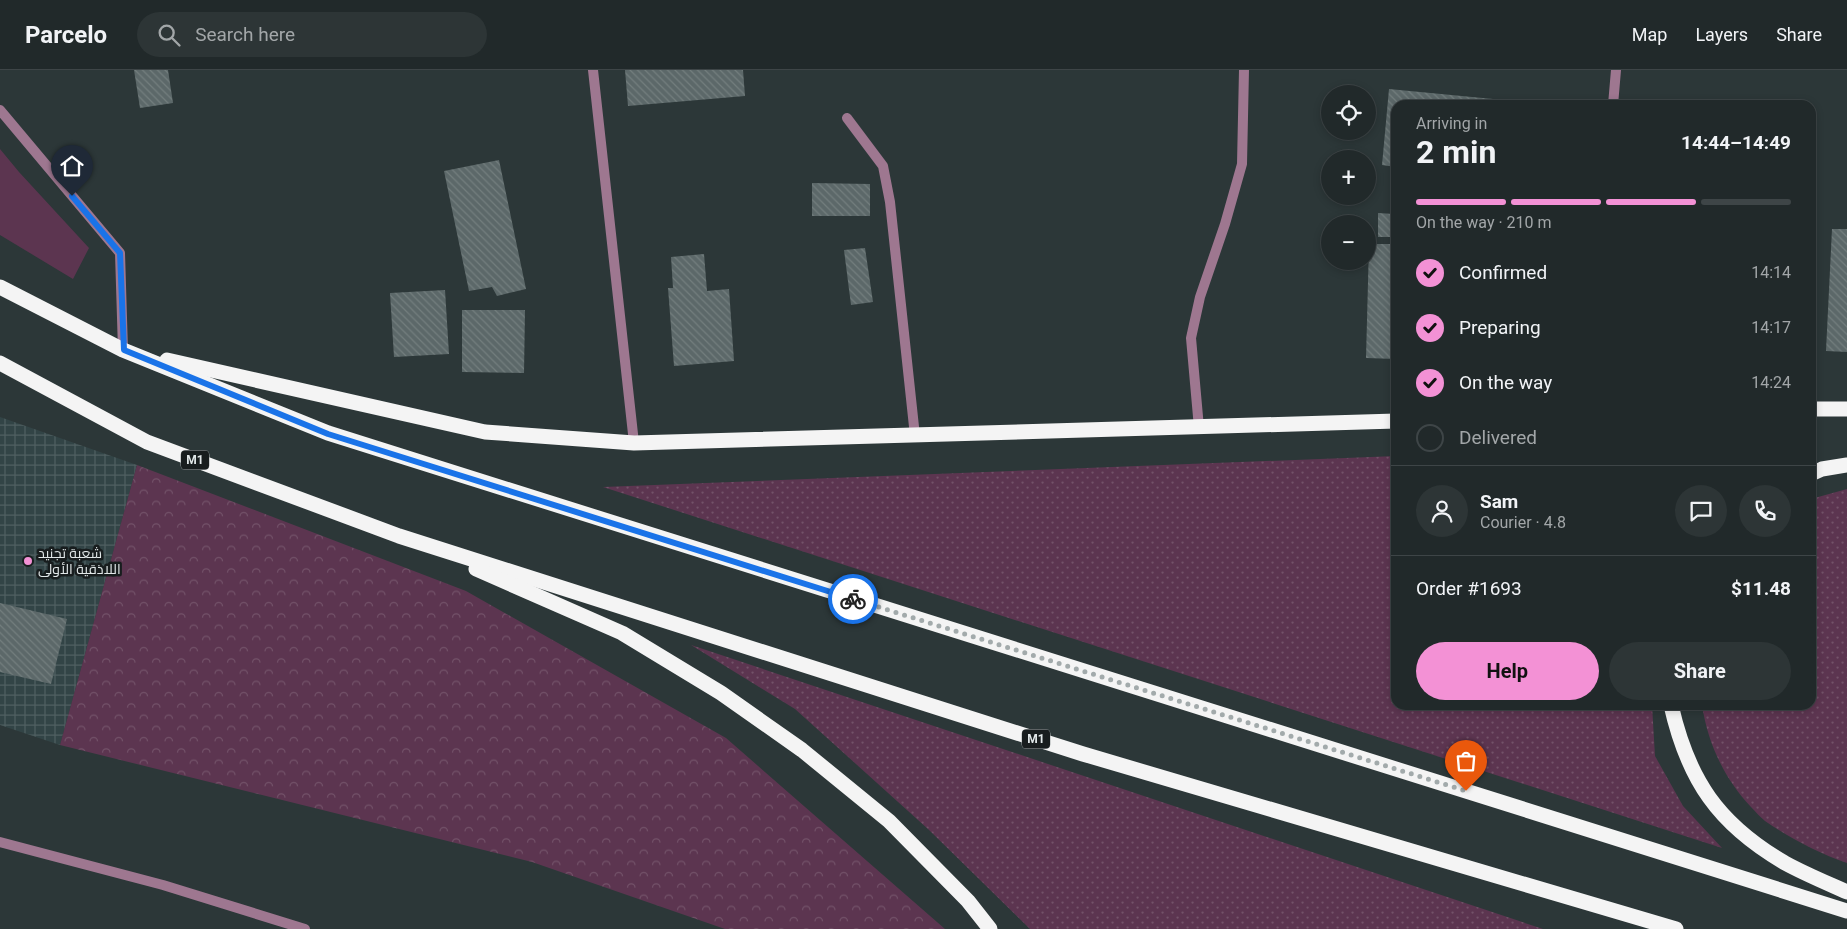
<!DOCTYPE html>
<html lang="en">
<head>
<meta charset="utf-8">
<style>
	:root { --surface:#21292a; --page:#2d3536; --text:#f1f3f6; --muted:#a2a6a8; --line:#3e4547; --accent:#f391d5 }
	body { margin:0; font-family:Roboto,Cairo,sans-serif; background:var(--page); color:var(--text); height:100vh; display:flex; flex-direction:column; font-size:19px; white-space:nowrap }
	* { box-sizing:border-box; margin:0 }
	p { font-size:16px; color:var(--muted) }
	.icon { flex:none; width:28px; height:28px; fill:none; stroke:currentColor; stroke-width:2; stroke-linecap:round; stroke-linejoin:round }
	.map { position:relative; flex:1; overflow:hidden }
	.side { position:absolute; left:1391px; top:30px; width:425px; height:610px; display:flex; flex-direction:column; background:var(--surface); border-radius:15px; box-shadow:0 2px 8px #0003,0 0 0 1px var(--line) }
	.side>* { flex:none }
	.controls { position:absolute; left:1321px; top:15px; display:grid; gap:10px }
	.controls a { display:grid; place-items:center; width:55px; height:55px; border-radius:50%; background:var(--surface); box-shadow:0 2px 8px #0003,0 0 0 1px var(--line); font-size:25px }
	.pin { position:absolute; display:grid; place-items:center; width:42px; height:42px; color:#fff; margin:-51px -21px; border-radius:50% 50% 50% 0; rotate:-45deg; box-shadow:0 0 5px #0007 }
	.pin .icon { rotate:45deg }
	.courier { position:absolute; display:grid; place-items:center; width:50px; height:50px; margin:-25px; border:4px solid #1a73e8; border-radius:50%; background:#fff; color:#222; box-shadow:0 1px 6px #0007 }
	.overview em { font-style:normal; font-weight:700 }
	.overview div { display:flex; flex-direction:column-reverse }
	.overview { display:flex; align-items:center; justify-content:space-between; height:85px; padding:0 25px }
	h1 { font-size:32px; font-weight:700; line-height:38px }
	.bar { display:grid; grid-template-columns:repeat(4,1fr); gap:8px 5px; align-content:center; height:60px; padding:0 25px }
	.bar i { height:6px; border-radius:4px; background:var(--line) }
	.bar .current { background:var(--accent) }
	.bar p { grid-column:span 4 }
	.line { display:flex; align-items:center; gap:12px; padding:0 25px; border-top:1px solid var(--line) }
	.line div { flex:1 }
	.round { display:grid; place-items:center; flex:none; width:52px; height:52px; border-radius:26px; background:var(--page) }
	ol { padding:0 25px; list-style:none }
	li { display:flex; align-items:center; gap:15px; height:55px }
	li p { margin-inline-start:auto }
	li .icon { padding:5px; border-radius:50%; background:var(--accent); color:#111; stroke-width:4 }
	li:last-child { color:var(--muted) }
	li i { width:28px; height:28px; border:2px solid var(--line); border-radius:50% }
	.button { display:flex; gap:10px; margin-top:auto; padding:10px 25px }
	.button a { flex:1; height:58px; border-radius:30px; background:var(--accent); color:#111; font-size:20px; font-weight:700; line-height:58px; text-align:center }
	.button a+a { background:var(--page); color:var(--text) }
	header { display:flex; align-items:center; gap:30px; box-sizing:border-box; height:70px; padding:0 25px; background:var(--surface); border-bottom:1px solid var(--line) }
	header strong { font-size:24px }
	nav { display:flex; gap:28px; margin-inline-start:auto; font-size:18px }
	.search { width:350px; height:45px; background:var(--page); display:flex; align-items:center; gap:12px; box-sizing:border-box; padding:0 18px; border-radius:28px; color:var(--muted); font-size:19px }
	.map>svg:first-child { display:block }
</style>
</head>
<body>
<header>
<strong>Parcelo</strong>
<div class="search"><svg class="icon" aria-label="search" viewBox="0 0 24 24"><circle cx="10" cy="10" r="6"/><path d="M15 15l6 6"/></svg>Search here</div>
<nav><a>Map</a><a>Layers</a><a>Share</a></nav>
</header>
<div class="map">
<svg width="1847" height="859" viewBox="0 0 1847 859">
	<defs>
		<pattern id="industrial-grid" width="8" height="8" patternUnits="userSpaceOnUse" patternTransform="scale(1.25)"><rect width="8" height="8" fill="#324446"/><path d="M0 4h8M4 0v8" fill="none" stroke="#4f5f61"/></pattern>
		<pattern id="forest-crowns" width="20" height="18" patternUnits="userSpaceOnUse" patternTransform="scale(1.25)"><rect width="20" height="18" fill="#5c3550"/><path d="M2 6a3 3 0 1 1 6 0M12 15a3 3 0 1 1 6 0" fill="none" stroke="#735269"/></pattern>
		<pattern id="park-dots" width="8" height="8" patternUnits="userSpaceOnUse" patternTransform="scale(1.25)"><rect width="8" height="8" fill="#5c3550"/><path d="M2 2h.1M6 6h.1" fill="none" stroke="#735269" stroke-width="1.8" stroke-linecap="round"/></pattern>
		<pattern id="building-back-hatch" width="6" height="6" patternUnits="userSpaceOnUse" patternTransform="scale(1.25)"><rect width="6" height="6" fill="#5c6869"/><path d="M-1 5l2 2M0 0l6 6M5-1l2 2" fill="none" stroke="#737e7e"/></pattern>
	</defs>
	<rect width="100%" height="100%" fill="#2c3738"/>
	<path fill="url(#industrial-grid)" d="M0 347 137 395 60 675 0 655Z"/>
	<path fill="#5c3550" d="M0 79 19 102 89 178 73 209 0 165Z"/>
	<path fill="url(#forest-crowns)" d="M137 395 466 521 726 668 945 859H725L532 792 60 675Z"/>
	<g fill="url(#park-dots)">
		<path d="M1396 386V635H1652L1655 686 1683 736 1722 778 603 417Z"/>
		<path d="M1847 419V793C1818 783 1790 768 1765 751 1760 747 1756 742 1751 737 1724 708 1708 674 1702 635H1811V429Z"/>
		<path d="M691 575 1543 859H1030L928 759 795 639Z"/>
	</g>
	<g fill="url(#building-back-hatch)">
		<path d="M134 0H168L173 33 140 38Z"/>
		<path d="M625 0H743L745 26 628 36Z"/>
		<path d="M1389 19 1493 29V35H1396V97L1382 95Z"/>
		<path d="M499 90 526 219 497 226 492 217 469 221 444 101Z"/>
		<path d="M1395 108H1396V167H1378V143L1394 144Z"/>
		<path d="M812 113 870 114V146H812Z"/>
		<path d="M1832 159H1847V282L1826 281Z"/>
		<path d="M1369 174H1396V289L1366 288Z"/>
		<path d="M865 178 873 232 851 235 844 180Z"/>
		<path d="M704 184 707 221 729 219 734 291 674 296 668 218H673L671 187Z"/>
		<path d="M445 220 449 284 394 287 390 223Z"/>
		<path d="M462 240H525L524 303 462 302Z"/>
		<path d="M0 533 67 549 51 614 0 602Z"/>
	</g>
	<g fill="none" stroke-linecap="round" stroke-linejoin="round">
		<g stroke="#9e7790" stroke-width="10">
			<path d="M593 0 634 373"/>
			<path d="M847 48 883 96 890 132 915 366"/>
			<path d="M1199 358 1191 268 1200 227 1225 154 1242 94 1244 0"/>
		</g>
		<g stroke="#9e7790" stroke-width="10">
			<path d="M1613 35 1616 0"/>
			<path d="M0 40 120 183 123 280"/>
			<path d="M0 772 163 815 305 859"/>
		</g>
		<g stroke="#f4f4f4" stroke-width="15">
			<path d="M0 217 123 280 328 363 1847 841"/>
			<path d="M167 290 485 362 634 373 1396 351"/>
			<path d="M0 293 147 372 399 466 1083 684 1676 859"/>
			<path d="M1811 339H1847"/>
			<path d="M1811 404 1822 399 1847 395"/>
			<path d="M476 499 622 563 721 623 802 680 889 751 968 831 990 859"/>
			<path d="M1671 635C1688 710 1718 754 1785 793 1805 804 1827 813 1847 822"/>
		</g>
	</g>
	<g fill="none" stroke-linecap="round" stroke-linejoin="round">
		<path stroke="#a2aaab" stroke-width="5" stroke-dasharray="0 9" d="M853 529 1466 721"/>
		<path stroke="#1a73e8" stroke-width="6" d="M72 126 120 183 124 280 328 364 853 529"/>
	</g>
	<circle fill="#f391d5" stroke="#181d1e" stroke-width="2" cx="28" cy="491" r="5"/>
	<g text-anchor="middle" stroke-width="5" stroke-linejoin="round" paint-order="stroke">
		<g fill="#181d1e" stroke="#a5abac" stroke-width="1">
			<rect x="181" y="380.5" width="28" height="19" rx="4"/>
			<rect x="1022" y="659.5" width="28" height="19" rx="4"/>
		</g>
		<g font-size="12" font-weight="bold" fill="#e2e8e9">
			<text x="195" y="394">M1</text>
			<text x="1036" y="673">M1</text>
		</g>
		<g font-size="14" fill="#e2e8e9" stroke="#181d1e" text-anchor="start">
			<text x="38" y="488">شعبة تجنيد<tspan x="38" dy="16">اللاذقية الأولى</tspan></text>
		</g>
	</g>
</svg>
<div class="controls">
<a><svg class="icon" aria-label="locate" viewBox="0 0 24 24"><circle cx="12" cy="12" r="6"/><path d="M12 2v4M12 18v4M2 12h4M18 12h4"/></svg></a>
<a>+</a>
<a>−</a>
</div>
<div class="pin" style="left:1466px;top:721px;background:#ea580c"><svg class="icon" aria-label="bag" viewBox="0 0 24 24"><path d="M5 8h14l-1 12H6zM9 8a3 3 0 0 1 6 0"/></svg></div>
<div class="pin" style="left:72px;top:126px;background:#1f2937"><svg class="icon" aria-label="home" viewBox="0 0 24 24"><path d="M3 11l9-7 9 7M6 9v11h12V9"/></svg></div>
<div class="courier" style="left:853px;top:529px"><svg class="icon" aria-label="bike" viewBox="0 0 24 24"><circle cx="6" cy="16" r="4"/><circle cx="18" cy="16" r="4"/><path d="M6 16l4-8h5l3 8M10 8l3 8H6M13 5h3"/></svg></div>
<section class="side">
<div class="overview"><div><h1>2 min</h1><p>Arriving in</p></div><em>14:44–14:49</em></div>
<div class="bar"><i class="current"></i><i class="current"></i><i class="current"></i><i></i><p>On the way · 210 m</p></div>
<ol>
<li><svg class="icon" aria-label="check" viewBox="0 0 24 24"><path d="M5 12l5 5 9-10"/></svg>Confirmed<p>14:14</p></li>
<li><svg class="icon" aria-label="check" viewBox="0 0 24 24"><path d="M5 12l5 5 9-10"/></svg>Preparing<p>14:17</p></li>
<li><svg class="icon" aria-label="check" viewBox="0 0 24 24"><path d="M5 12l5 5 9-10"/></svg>On the way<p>14:24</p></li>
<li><i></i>Delivered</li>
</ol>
<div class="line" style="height:90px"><a class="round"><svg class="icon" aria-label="person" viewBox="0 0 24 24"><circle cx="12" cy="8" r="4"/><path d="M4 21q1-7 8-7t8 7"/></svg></a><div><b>Sam</b><p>Courier · 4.8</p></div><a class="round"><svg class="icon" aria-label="chat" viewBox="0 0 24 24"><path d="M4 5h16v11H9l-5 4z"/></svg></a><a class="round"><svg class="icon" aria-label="phone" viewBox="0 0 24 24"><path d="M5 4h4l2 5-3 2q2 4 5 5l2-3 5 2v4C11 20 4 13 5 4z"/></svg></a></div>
<div class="line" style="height:65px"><div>Order #1693</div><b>$11.48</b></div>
<div class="button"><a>Help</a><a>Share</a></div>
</section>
</div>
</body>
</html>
